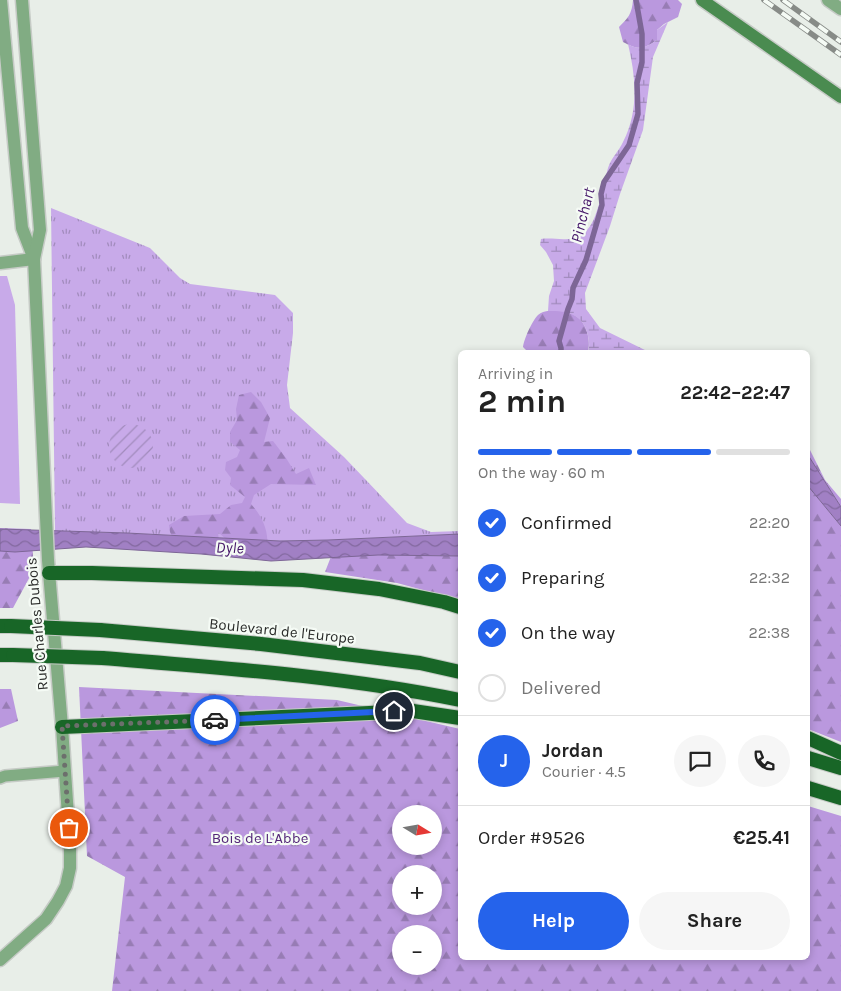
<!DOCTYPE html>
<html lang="en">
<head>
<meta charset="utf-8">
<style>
	:root { --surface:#fff; --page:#f6f6f6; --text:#222; --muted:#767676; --line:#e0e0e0; --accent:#2563eb }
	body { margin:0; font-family:Karla,sans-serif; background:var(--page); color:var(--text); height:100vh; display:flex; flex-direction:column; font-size:19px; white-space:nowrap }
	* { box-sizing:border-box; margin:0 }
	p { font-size:16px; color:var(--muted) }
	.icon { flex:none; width:28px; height:28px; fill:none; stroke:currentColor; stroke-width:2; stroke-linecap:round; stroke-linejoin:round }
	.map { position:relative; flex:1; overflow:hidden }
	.panel { position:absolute; left:458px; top:350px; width:352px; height:610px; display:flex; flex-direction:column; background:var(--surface); border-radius:8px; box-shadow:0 2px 8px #0003 }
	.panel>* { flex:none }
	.needle { width:32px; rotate:101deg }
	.buttons { position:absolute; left:392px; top:805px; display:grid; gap:10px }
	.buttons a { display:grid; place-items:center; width:50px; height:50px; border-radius:50%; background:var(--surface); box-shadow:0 2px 8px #0003; font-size:25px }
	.pin { position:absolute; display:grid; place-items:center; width:42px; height:42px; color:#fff; margin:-21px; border:2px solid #fff; border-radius:50%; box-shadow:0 1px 5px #0007 }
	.courier { position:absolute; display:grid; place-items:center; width:50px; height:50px; margin:-25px; border:4px solid #2563eb; border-radius:50%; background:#fff; color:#222; box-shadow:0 1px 6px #0007 }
	.head em { font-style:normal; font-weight:700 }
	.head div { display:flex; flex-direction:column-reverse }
	.head { display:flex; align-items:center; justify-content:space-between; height:85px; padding:0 20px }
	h1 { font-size:32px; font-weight:700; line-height:38px }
	.bar { display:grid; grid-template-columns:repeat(4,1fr); gap:8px 5px; align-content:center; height:60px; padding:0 20px }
	.bar i { height:6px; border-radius:4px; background:var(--line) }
	.bar .selected { background:var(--accent) }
	.bar p { grid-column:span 4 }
	.line { display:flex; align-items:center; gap:12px; padding:0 20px; border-top:1px solid var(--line) }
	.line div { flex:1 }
	.round { display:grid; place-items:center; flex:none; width:52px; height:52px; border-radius:26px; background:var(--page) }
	ol { padding:0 20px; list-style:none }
	li { display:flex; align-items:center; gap:15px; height:55px }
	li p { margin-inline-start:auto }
	li .icon { padding:5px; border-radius:50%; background:var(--accent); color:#fff; stroke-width:4 }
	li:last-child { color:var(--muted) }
	li i { width:28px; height:28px; border:2px solid var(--line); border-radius:50% }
	.cta { display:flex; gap:10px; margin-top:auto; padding:10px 20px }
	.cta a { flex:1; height:58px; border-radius:30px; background:var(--accent); color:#fff; font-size:20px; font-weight:700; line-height:58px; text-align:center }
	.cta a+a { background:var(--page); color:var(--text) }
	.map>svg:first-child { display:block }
</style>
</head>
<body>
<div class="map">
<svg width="841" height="991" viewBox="0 0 841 991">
	<defs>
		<pattern id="grass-tufts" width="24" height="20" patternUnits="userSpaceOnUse" patternTransform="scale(1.25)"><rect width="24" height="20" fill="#c8aae9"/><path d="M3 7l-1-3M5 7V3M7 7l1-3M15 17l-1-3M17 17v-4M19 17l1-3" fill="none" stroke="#a28bbd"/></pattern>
		<pattern id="forest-firs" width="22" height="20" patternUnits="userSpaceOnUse" patternTransform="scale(1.25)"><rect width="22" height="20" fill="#ba98de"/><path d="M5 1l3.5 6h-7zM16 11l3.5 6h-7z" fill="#977cb4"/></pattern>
		<pattern id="wetland-marsh" width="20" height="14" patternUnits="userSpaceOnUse" patternTransform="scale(1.25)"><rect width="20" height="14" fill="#c8aae9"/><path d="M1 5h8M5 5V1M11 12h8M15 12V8" fill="none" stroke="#a28bbd"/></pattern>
		<pattern id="garden-furrows" width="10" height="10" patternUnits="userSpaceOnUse" patternTransform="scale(1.25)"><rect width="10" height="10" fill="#c8aae9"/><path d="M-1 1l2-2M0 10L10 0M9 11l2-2" fill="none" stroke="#a28bbd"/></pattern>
		<pattern id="water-waves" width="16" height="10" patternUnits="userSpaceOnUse" patternTransform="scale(1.25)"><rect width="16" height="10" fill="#a180c4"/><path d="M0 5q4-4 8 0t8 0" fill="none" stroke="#83699f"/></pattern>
	</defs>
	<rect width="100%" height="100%" fill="#e8eee8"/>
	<path fill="url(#grass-tufts)" d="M51 208 150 248 180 278 190 284 275 295 293 313V333L287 385 290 408 344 457 407 523 431 532 460 531V534L328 540 280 541 127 533 55 531Z"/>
	<g fill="url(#forest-firs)" fill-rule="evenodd">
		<path d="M633 0H678L682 4 678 17 664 24 657 30V40C643 50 638 50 623 42L619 27C628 18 632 14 633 0Z"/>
		<path d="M561 310C566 312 572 313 576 316 587 323 591 341 588 352H528L523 347C524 339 532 321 538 315 544 310 554 310 561 310Z"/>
		<path d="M251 392 261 402 270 418 264 442 273 441 286 458 296 474 309 468 316 485 271 484 254 495 251 504C261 515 269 530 267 545L230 543 218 532 219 542 175 543 170 532 169 525 184 516 220 514 231 505 242 503 245 497 230 485 231 478 225 470 226 462 237 457 240 450 230 442V432L237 420 236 409 239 395Z"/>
		<path d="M808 446 825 480 841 499V507L808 455Z"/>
		<path d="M808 486 841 526V742L808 729Z"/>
		<path d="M0 528 31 529 34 569 13 608H0Z"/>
		<path d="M332 554 460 556V600L397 583 325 572Z"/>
		<path d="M79 687 337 700 460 729V958H808V806L841 816V991H112L125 877 87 856ZM401 814H434V846H401ZM401 874H434V906H401ZM401 934H434V966H401Z"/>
		<path d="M0 689H11L18 721 0 728Z"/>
	</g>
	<path fill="url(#wetland-marsh)" d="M668 22 653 57 643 130 620 194 610 226 585 293 586 309 600 328 649 352H588C590 347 589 342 588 336 584 315 568 310 548 311L549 296 554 281 553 265 546 252 540 245 541 239C557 237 570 244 585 232 598 222 603 185 608 168 611 158 619 151 623 142 639 111 636 77 628 44 639 51 647 47 657 40V30Z"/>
	<circle fill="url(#garden-furrows)" cx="131" cy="446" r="22"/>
	<path fill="#c8aae9" d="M0 276H7L15 305 20 504 0 503Z"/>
	<g fill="url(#water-waves)" stroke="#7d6696">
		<path d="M808 455 841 507V526L808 486Z"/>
		<path d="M0 529 127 533 280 541 328 540 460 534V556L378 555 271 561 201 554 86 547 15 552 0 551Z"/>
	</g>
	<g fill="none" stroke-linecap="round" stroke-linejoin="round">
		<path stroke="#7d6696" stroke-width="5.5" d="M561 352V348L559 341 568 309 572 299 573 288 586 260 602 205 601 194 604 182 629 145 638 114 637 83 642 62V34L636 0"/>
		<defs>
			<path id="service" d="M0 778 5 776 65 771"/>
			<g id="minor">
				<path d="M1 0 22 228 34 259"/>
				<path d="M828 0 841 9"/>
				<path d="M0 263 34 259"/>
				<path d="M0 960 46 919 58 901 66 886 70 868V846L62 727 48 560 34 259 40 230 22 0"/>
			</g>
			<path id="secondary" d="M702 0 841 97"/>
			<g id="trunk">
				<path d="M49 573H92L303 580 379 589 444 602 460 607"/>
				<path d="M0 626H11"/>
				<path d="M100 630 261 644 420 663 460 672"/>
				<path d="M0 655H13"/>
				<path d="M102 658C222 668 342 676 460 700"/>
				<path d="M62 727 413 711 460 718"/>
				<path d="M808 738 841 753"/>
				<path d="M808 758 841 768"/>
				<path d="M808 788 841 798"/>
			</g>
		</defs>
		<use href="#service" stroke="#c6cbc6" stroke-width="14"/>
		<use href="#minor" stroke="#c6cbc6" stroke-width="15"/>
		<use href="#secondary" stroke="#c6cbc6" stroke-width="15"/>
		<use href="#trunk" stroke="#c6cbc6" stroke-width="16"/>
		<use href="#service" stroke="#81ac83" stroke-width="11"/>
		<use href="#minor" stroke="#81ac83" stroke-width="12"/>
		<use href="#secondary" stroke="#4a8b50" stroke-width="12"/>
		<use href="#trunk" stroke="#186627" stroke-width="14"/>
		<defs>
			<g id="rail">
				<path d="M764 0 841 55"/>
				<path d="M783 0 841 42"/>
			</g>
		</defs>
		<use href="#rail" stroke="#878b87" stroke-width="5.5"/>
		<use href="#rail" stroke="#f5fbf5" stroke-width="4" stroke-dasharray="11" stroke-linecap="butt"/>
		<defs>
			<g id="trunk-bridge">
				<path d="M11 626 100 630"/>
				<path d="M13 655 102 658"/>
			</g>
		</defs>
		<use href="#trunk-bridge" stroke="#c6cbc6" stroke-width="16" stroke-linecap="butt"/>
		<use href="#trunk-bridge" stroke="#186627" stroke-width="14"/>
	</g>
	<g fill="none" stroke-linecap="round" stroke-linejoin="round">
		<path stroke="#6c6f6c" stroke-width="5" stroke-dasharray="0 9" d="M69 828 62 726 215 720"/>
		<path stroke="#2563eb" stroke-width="6" d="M215 720 394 711"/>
	</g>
	<g text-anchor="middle" stroke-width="4.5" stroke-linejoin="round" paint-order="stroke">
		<g font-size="15" fill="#292b29" stroke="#f5fbf5">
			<text transform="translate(37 624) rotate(-95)" y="5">Rue Charles Dubois</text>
			<text transform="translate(282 631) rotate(6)" y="5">Boulevard de l'Europe</text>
		</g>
		<g font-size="15" fill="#532678" stroke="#f5fbf5">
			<text x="260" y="843">Bois de L'Abbe</text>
		</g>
		<g font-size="16" font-style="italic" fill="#451769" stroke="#f5fbf5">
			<text transform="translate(582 215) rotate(-76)" y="6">Pinchart</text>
			<text transform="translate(230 547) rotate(2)" y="6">Dyle</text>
		</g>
	</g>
</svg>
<div class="buttons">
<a><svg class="needle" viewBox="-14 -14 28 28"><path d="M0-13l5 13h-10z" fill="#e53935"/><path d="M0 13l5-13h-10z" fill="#767676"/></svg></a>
<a>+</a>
<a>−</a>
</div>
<div class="pin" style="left:69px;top:828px;background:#ea580c"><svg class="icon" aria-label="bag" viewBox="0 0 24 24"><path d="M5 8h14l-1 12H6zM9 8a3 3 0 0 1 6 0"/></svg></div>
<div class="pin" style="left:394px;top:711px;background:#1f2937"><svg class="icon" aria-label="home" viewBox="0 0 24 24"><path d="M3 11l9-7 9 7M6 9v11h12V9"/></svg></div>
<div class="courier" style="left:215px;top:720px"><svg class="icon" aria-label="car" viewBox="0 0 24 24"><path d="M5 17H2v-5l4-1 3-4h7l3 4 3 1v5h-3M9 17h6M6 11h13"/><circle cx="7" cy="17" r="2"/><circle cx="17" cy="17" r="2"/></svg></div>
<section class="panel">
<div class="head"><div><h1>2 min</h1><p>Arriving in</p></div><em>22:42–22:47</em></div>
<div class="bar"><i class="selected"></i><i class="selected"></i><i class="selected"></i><i></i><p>On the way · 60 m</p></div>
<ol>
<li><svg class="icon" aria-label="check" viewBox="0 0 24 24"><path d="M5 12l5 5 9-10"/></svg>Confirmed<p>22:20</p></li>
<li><svg class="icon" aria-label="check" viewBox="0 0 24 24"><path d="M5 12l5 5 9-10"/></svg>Preparing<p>22:32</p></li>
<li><svg class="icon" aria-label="check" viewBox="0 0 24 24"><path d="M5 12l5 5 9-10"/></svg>On the way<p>22:38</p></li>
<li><i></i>Delivered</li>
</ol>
<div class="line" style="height:90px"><b class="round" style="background:var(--accent);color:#fff">J</b><div><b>Jordan</b><p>Courier · 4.5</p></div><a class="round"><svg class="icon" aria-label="chat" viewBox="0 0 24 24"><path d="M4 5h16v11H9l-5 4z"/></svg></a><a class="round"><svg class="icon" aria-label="phone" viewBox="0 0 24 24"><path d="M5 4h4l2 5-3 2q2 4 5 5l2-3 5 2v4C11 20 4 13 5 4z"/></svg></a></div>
<div class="line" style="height:65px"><div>Order #9526</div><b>€25.41</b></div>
<div class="cta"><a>Help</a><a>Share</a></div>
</section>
</div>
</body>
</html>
